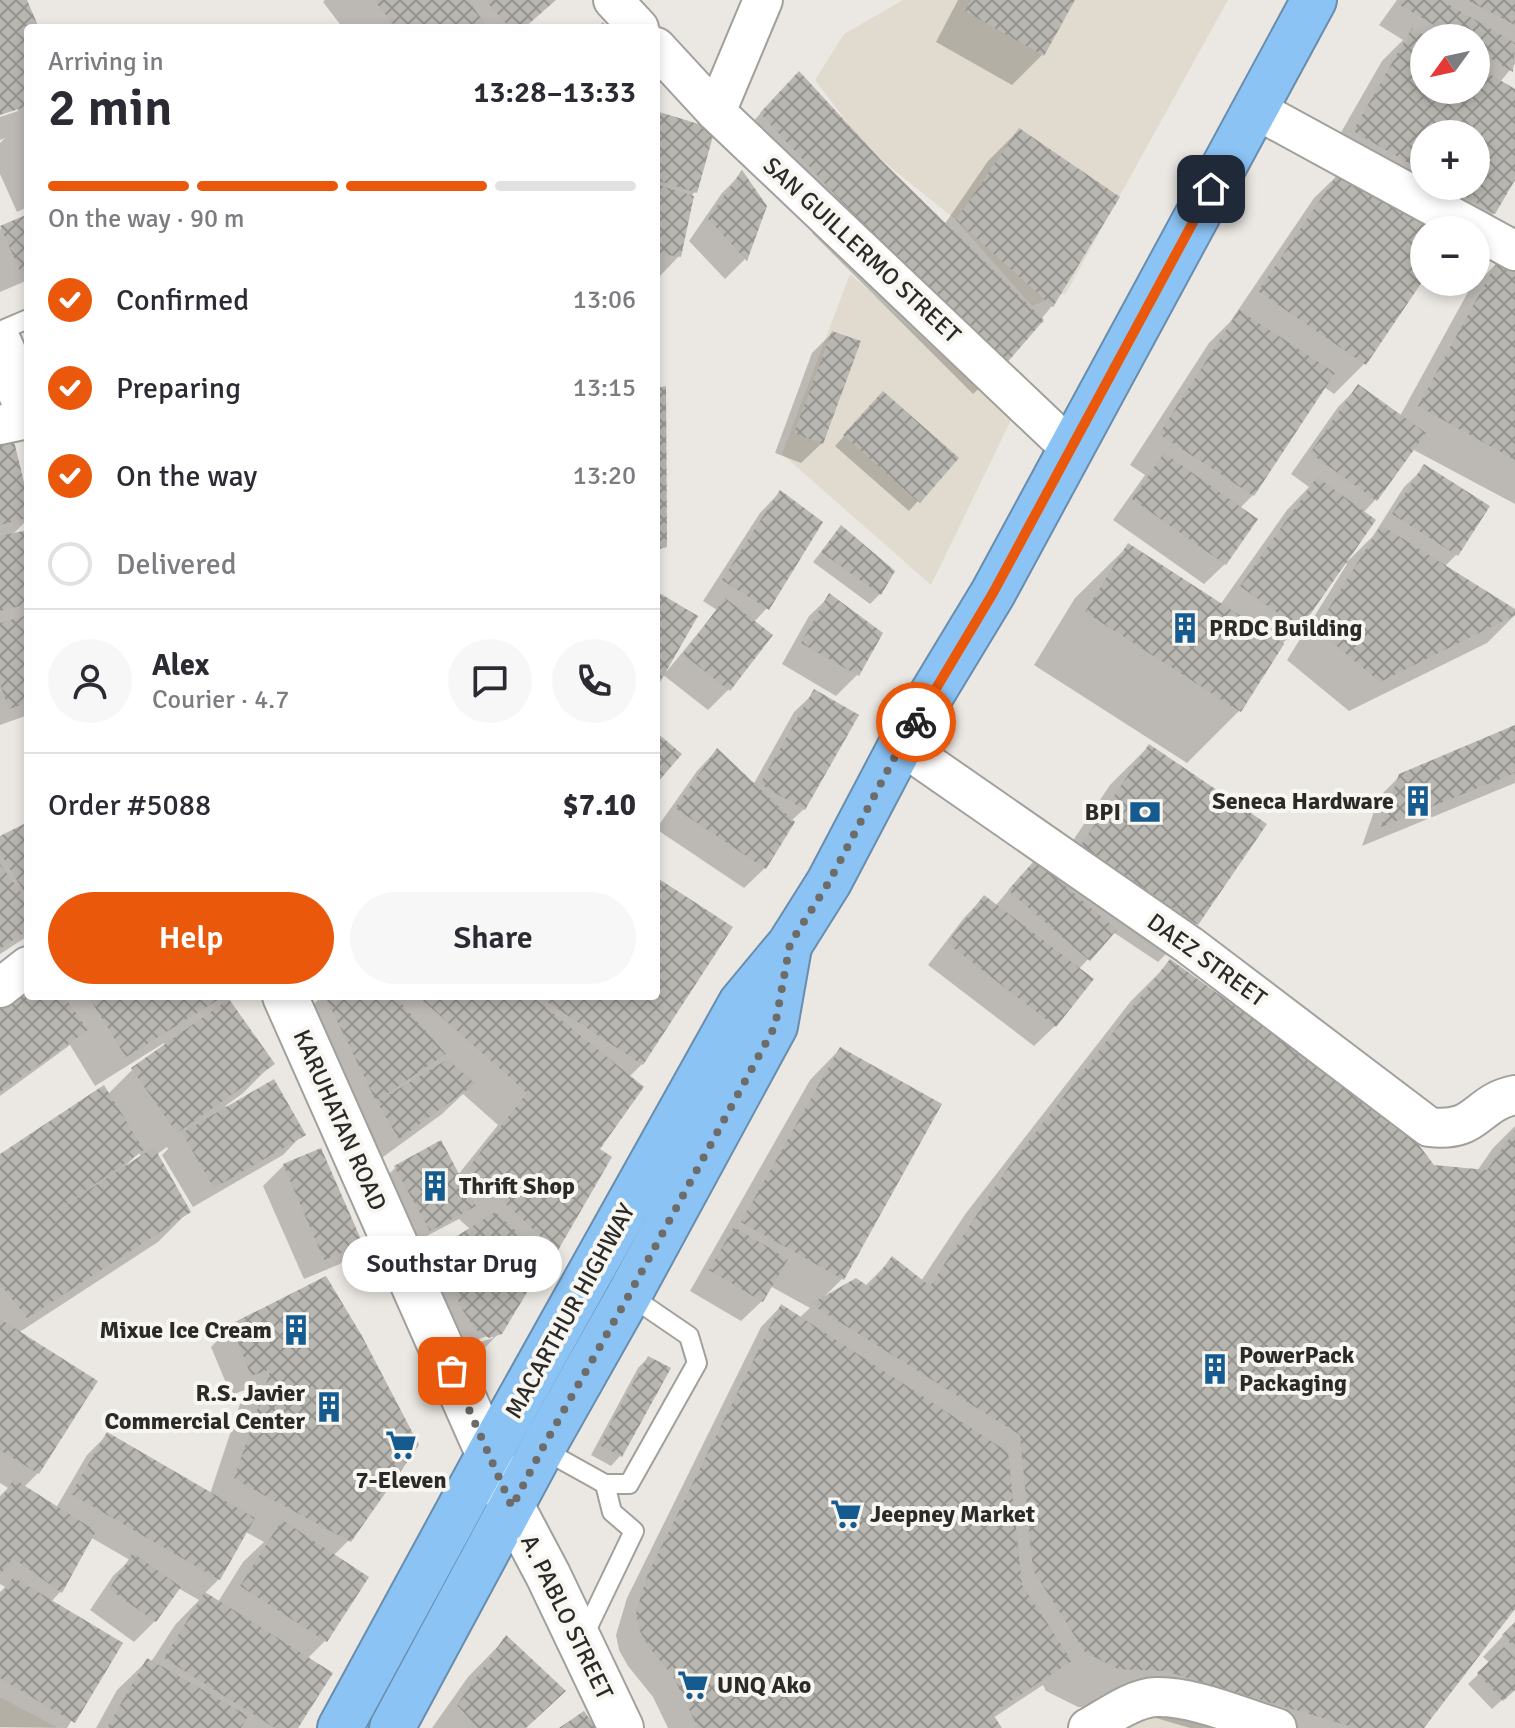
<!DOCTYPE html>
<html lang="en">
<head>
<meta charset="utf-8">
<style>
	:root { --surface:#fff; --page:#f7f7f7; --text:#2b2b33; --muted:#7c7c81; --line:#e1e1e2; --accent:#ea580c }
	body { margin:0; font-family:Signika,sans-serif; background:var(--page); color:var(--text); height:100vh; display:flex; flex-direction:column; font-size:30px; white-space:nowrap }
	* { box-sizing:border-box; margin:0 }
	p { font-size:26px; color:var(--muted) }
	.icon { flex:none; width:44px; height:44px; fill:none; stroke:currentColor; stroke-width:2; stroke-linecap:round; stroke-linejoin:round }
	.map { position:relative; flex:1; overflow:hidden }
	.drawer { position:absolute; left:24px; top:24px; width:636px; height:976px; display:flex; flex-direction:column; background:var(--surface); border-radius:8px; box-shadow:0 4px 12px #0003 }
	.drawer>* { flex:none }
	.needle { width:52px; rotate:237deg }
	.tools { position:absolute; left:1410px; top:24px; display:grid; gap:16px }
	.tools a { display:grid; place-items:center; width:80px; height:80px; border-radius:50%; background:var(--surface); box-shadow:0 4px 12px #0003; font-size:40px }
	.pin { position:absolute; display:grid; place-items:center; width:68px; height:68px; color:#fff; margin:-34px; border-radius:16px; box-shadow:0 4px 12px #0006 }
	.courier { position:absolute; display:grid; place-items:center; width:80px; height:80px; margin:-40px; border:6px solid #ea580c; border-radius:50%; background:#fff; color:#222; box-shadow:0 2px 10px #0007 }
	.bubble { position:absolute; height:56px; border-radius:28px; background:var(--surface); box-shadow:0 4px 12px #0003; font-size:26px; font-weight:600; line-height:56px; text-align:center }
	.overview em { font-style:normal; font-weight:600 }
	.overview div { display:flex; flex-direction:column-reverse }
	.overview { display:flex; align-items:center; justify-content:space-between; height:136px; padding:0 24px }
	h1 { font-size:52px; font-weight:600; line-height:60px }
	.bar { display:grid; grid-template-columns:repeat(4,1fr); gap:12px 8px; align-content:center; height:96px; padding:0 24px }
	.bar i { height:10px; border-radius:6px; background:var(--line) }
	.bar .current { background:var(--accent) }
	.bar p { grid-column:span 4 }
	.line { display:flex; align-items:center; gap:20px; padding:0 24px; border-top:2px solid var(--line) }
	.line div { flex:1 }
	.round { display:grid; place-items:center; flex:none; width:84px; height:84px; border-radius:42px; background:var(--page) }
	ol { padding:0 24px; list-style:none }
	li { display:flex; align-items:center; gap:24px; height:88px }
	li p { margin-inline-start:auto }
	li .icon { padding:8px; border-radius:50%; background:var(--accent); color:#fff; stroke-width:4 }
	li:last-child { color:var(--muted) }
	li i { width:44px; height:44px; border:4px solid var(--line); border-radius:50% }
	.action { display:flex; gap:16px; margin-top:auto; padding:16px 24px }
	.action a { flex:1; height:92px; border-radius:48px; background:var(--accent); color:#fff; font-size:32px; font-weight:600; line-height:92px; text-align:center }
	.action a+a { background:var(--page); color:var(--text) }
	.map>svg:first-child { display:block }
</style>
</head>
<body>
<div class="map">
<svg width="1515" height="1728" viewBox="0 0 1515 1728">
	<defs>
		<pattern id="building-cross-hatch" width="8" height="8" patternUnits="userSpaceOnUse" patternTransform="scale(2)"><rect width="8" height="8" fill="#b8b6b1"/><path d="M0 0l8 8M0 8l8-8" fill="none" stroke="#969490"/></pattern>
	</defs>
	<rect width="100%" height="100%" fill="#ebe8e3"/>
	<g fill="#e1dbcf">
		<path d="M903 0H1228L1066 293 1032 306 956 220 880 159 860 139 815 80 844 34Z"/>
		<path d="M850 274 1012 418 931 585 782 454Z"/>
		<path d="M0 1697 58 1728H0Z"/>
		<path d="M1164 1707 1244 1728H1129Z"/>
	</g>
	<g fill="#0003" fill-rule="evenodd">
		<path d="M0 0H25L37 28H28V207L17 212 0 174V143L5 138 0 140V117L18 111V107L0 113Z"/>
		<path d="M325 0H555L524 28H343L323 2Z"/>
		<path d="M958 0H1073L1042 55 1012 85 936 42Z"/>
		<path d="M1397 0H1515V64L1500 82 1515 91V176L1494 213 1476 231 1424 230V276L1364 364 1334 394 1324 387 1253 495 1240 508 1225 564 1204 584 1113 520 1145 475 1130 465 1209 343 1230 322 1314 198 1341 172 1324 162 1382 61 1403 40 1379 25ZM1424 38H1476V90H1424ZM1424 134H1476V186H1424Z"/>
		<path d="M603 22 608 28H596Z"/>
		<path d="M778 94 879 160 944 225 988 161 1019 130 1117 197 1052 306 1004 364 973 394 812 233 822 222 741 135Z"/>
		<path d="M656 113 695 192 690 197 679 256 659 277 656 276Z"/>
		<path d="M742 173 765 207 745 259 725 279 689 241 722 193Z"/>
		<path d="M28 216V280L0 292V229Z"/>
		<path d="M1515 225V504L1412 449 1376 499 1363 513 1346 560 1348 561 1373 536 1404 487 1425 467 1456 555 1444 567 1515 612V615L1487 643 1349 711 1287 660 1347 564 1344 562 1298 628 1281 645 1240 710 1187 763 1034 665 1075 598 1128 546 1220 605 1287 510 1309 487 1291 474 1338 407 1358 387 1400 416 1468 292 1496 264Z"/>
		<path d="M832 333 822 443 801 463 775 453 812 353Z"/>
		<path d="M874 403 918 501 909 511 835 446Z"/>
		<path d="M0 443 28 507V519L11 536 28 532V715L0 725Z"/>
		<path d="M780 492 767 608 753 623 729 689 708 710 662 674 656 685V593L665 670 667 671 717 610 703 601 760 513Z"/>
		<path d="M841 527 880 594 870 604 813 562Z"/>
		<path d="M830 596 880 634 857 675 836 696 782 664 809 616Z"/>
		<path d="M815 692 804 809 791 821 765 868 744 888 656 829 697 771 717 750 753 785 794 712Z"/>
		<path d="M1515 727V783L1362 846 1379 797 1400 776Z"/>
		<path d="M1149 746 1197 923 1158 962 1113 932 1078 970 1055 1026 1034 1046 928 965 964 918 984 897 995 906 1015 883 1050 875 1110 785Z"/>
		<path d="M28 825V936L0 954V839Z"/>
		<path d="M656 879 730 928 642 1064 629 1077 598 1149 609 1158 555 1250 541 1264 500 1332 479 1354 467 1357 415 1273 436 1252 471 1230 459 1219 419 1240 385 1178 395 1168 440 1143 457 1176 498 1125 463 1094 442 1114 368 1168 294 1024 322 996H656ZM493 1334V1338L480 1342 479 1339Z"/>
		<path d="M1170 962 1433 1167 1477 1171 1493 1148 1515 1126V1606L1421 1728H1190L1125 1709 1078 1707 1046 1691 1043 1685 993 1718 1000 1728H668L653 1697 628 1666 619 1650 616 1635 627 1598 761 1327 781 1306 799 1318 810 1308 770 1286 762 1301 741 1321 690 1291 810 1080 840 1049 842 1279 823 1298 865 1286 892 1259 921 1281 966 1213 1131 1001Z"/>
		<path d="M28 996H234L228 1002 272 1064 242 1094 225 1106 303 1134 283 1155 193 1207 162 1155 168 1149 167 1147 156 1155 189 1211 158 1242 18 1333 38 1473 23 1488 56 1508 87 1455 107 1435 210 1494 241 1401 256 1386 231 1395 211 1347 232 1326 325 1279 349 1540 333 1556 326 1640 307 1659 296 1728H96L117 1690 148 1660 151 1662 175 1625 199 1600 178 1588 155 1621 134 1642 90 1610 113 1576 130 1560 90 1537 60 1592 51 1602 120 1644 67 1728 0 1727V1592L5 1587 0 1584V1496L8 1488 0 1483V1156L108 1094 132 1070 166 1046 164 1043 95 1086 70 1045 0 1096V1004ZM139 1153 142 1157 125 1166ZM246 1532 264 1542 243 1562 218 1602 204 1594 219 1579Z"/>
		<path d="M284 1165 361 1243 340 1264 304 1279 263 1186Z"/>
		<path d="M648 1358 668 1369 620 1456 611 1466 591 1455 638 1368Z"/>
		<path d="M1515 1623V1688L1492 1709 1468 1684 1490 1663 1483 1657Z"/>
		<path d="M506 1638 526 1728H432L468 1677Z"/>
	</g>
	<g fill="url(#building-cross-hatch)">
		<path d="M0 0H27L39 28H28V106L0 115Z"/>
		<path d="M374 0H468L488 28H396Z"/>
		<path d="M485 0H556L524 28H510Z"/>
		<path d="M971 0H1075L1044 56 965 11Z"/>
		<path d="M1401 0H1441L1515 43 1513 72 1476 50V38H1456L1398 4Z"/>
		<path d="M1467 0H1515V25Z"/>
		<path d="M1412 28 1429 38H1424V90H1476V66L1515 89V180L1495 214 1447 186H1476V134H1424V172L1353 131Z"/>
		<path d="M799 71 880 159 1044 320 1005 365 841 201 760 113Z"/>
		<path d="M656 111 715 129 697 193 656 180Z"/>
		<path d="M1019 128 1120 197 1053 307 956 220Z"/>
		<path d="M1344 165 1438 230H1424V279L1366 365 1258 291Z"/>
		<path d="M742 170 767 206 747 261 708 219Z"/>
		<path d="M656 184 694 196 681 257 656 253Z"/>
		<path d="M28 214V270L21 273 0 226Z"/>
		<path d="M1498 260 1515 269V460L1418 406Z"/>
		<path d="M1239 310 1335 373 1254 496 1159 434Z"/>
		<path d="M832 331 861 341 823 444 794 433Z"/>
		<path d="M1358 384 1426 433 1377 501 1310 453Z"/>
		<path d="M666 386 667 547 656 550V388Z"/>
		<path d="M883 391 959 458 920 503 843 435Z"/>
		<path d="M13 437 28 499V518L0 525V441Z"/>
		<path d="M1164 453 1258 519 1226 565 1132 499Z"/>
		<path d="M1424 464 1490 506 1458 556 1392 514Z"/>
		<path d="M1317 477 1376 520 1300 629 1240 586Z"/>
		<path d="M780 490 823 522 769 610 722 580Z"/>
		<path d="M841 525 895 571 881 595 821 552Z"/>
		<path d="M1381 525 1515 609V615L1380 682 1316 629Z"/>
		<path d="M28 530V604L0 611V536Z"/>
		<path d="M1128 543 1284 644 1241 712 1085 612Z"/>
		<path d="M656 591 698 616 656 689Z"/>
		<path d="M829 593 883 633 859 676 801 643Z"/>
		<path d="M725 598 773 635 730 691 683 654Z"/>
		<path d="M28 615V703L9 709 0 684V623Z"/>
		<path d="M814 689 859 715 805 810 760 784Z"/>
		<path d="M1515 725V773L1381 827 1399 774Z"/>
		<path d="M656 732 682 754 656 784Z"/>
		<path d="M1149 744 1267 824 1198 925 1081 845Z"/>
		<path d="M717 748 795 822 766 869 675 808Z"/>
		<path d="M28 822V898L0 853V836Z"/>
		<path d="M1035 860 1117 930 1090 961 1008 890Z"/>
		<path d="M0 864 28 902V930L0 949Z"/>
		<path d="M656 877 733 927 643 1065 538 996H656Z"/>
		<path d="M984 895 1094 979 1056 1027 947 943Z"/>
		<path d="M1170 959 1409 1132 1434 1165 1487 1170 1515 1130V1609L1424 1728H1356L1165 1671 1118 1669 1085 1652 1033 1570 1020 1435 811 1304 856 1278 869 1287 892 1256 930 1286 1005 1172Z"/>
		<path d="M28 982V996H64L88 1030 0 1092V1002Z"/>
		<path d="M88 996H224L126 1057Z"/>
		<path d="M325 996H395L446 1054 376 1101Z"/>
		<path d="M418 996H532L644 1087 600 1149 612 1157 557 1252 468 1168 527 1093Z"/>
		<path d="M229 999 275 1064 177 1133 131 1068Z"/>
		<path d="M840 1047 942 1104 844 1280 741 1222Z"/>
		<path d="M448 1059 475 1084 399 1139 377 1102Z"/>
		<path d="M274 1079 306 1135 214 1188 182 1133Z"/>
		<path d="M104 1085 144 1150 40 1222 154 1147 191 1212 27 1318 0 1284V1154Z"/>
		<path d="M441 1140 476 1206 430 1231 394 1166Z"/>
		<path d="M321 1148 363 1244 324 1260 283 1164Z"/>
		<path d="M495 1212 547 1259 502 1334 489 1338 476 1330 462 1309 435 1250Z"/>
		<path d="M734 1227 788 1259 763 1302 709 1270Z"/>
		<path d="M326 1276 362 1336 419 1445 351 1542 234 1479 271 1369 251 1376 231 1324Z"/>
		<path d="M781 1304 1008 1452 1022 1585 1072 1661 992 1713 1002 1728H698L673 1676 648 1646 639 1629 636 1613 647 1576Z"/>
		<path d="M0 1319 98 1381 39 1474 0 1450Z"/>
		<path d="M648 1356 671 1368 622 1457 599 1445Z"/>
		<path d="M107 1432 255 1518 220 1580 71 1494Z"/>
		<path d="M14 1479 96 1531 62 1593 13 1558 0 1575V1500Z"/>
		<path d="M282 1520 369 1577 327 1642 240 1586Z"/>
		<path d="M133 1553 181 1587 156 1622 109 1589Z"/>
		<path d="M13 1577 123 1643 75 1723 0 1678V1598Z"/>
		<path d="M205 1592 333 1673 298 1728H275L164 1658Z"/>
		<path d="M1515 1622V1648L1502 1635Z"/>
		<path d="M506 1635 566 1691 526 1728H478L457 1705Z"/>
		<path d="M1504 1647 1515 1658V1690L1503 1701 1477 1673Z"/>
		<path d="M147 1658 248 1716 241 1728H107Z"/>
		<path d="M584 1711 596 1728H559Z"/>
	</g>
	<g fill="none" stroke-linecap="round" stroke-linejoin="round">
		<defs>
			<g id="lane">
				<path d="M0 331 28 319"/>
				<path d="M542 1449 605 1484H629L697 1363 689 1336 629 1295"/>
				<path d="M583 1637 634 1531 612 1512 605 1484"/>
			</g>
			<g id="street">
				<path d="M613 0 639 28"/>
				<path d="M656 47 716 112 1071 449"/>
				<path d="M1255 109 1515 251"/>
				<path d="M716 112 763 0"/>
				<path d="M0 425 28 419"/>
				<path d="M901 745 1189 945 1429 1127C1479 1133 1475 1103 1515 1095"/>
				<path d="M0 988 28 966"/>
				<path d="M1088 1728C1108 1717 1133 1698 1156 1697 1193 1696 1241 1717 1277 1728"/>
			</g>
			<g id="secondary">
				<path d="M0 345 28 410"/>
				<path d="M285 996 512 1507 548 1575 621 1728"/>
			</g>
			<g id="highway">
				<path d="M340 1728 489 1454 741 1003 790 944 829 882 901 745 993 593 1314 0"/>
				<path d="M392 1728 542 1449 629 1295 775 1026 789 947"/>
			</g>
		</defs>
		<use href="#lane" stroke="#a2a09b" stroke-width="22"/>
		<use href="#street" stroke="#a2a09b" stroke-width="42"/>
		<use href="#secondary" stroke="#a2a09b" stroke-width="48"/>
		<use href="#highway" stroke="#698dad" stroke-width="48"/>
		<use href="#lane" stroke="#fff" stroke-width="18"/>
		<use href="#street" stroke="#fff" stroke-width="38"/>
		<use href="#secondary" stroke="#fff" stroke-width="44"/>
		<use href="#highway" stroke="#8bc3f5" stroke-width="44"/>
	</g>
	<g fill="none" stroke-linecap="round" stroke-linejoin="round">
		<path stroke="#6e6c69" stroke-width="8" stroke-dasharray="0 14.4" d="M452 1371 512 1507 542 1449 629 1295 775 1026 790 944 829 882 901 745 916 722"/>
		<path stroke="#ea580c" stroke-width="10" d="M916 722 993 593 1211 189"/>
	</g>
	<defs>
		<symbol id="building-bare" viewBox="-9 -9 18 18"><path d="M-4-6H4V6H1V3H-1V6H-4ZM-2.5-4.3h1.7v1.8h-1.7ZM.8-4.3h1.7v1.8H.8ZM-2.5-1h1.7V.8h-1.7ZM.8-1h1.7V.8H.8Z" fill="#155b90" stroke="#f8f6f0" stroke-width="2.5" paint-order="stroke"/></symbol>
		<symbol id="bank-bare" viewBox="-9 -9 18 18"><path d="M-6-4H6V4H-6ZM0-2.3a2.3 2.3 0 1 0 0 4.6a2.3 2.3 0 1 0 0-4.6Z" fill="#155b90" stroke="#f8f6f0" stroke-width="2.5" paint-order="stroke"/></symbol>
		<symbol id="supermarket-bare" viewBox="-9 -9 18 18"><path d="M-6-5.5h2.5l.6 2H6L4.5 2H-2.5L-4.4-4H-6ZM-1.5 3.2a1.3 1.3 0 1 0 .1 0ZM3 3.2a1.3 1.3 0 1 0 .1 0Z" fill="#155b90" stroke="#f8f6f0" stroke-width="2.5" paint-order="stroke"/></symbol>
	</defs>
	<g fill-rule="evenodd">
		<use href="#building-bare" x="1163" y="606" width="44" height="44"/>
		<use href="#building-bare" x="1396" y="779" width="44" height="44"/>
		<use href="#bank-bare" x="1123" y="790" width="44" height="44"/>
		<use href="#building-bare" x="413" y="1164" width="44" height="44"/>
		<use href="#building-bare" x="274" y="1308" width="44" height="44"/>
		<use href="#building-bare" x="1193" y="1347" width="44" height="44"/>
		<use href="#building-bare" x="307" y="1385" width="44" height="44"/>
		<use href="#supermarket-bare" x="379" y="1423" width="44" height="44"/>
		<use href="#supermarket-bare" x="824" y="1492" width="44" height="44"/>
		<use href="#supermarket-bare" x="671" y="1663" width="44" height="44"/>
	</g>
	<g text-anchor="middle" stroke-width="8" stroke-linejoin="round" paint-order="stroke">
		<g font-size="24" fill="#2b2a28" stroke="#f8f6f0">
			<text transform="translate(862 250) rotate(43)" y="8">SAN GUILLERMO STREET</text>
			<text transform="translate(1207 960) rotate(36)" y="8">DAEZ STREET</text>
			<text transform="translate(340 1120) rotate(66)" y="8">KARUHATAN ROAD</text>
			<text transform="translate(570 1311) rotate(-61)" y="8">MACARTHUR HIGHWAY</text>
			<text transform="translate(567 1617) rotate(64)" y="8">A. PABLO STREET</text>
		</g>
		<g font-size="24" font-weight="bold" fill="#2b2a28" stroke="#f8f6f0" text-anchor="start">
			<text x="1209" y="636">PRDC Building</text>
			<text x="1394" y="809" text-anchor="end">Seneca Hardware</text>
			<text x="1121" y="820" text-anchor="end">BPI</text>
			<text x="459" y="1194">Thrift Shop</text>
			<text x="272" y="1338" text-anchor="end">Mixue Ice Cream</text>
			<text x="1239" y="1363">PowerPack<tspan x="1239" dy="28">Packaging</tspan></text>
			<text x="305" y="1401" text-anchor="end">R.S. Javier<tspan x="305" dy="28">Commercial Center</tspan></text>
			<text x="401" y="1488" text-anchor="middle">7-Eleven</text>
			<text x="870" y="1522">Jeepney Market</text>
			<text x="717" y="1693">UNQ Ako</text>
		</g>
	</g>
</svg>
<div class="tools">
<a><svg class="needle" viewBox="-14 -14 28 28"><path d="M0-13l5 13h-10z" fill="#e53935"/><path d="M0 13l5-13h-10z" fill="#7c7c81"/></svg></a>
<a>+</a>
<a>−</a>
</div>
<div class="pin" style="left:452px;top:1371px;background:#ea580c"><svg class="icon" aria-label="bag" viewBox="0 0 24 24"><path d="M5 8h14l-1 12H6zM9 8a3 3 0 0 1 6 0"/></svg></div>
<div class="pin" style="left:1211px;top:189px;background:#1f2937"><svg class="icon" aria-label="home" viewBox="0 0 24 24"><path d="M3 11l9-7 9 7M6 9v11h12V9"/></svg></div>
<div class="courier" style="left:916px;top:722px"><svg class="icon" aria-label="bike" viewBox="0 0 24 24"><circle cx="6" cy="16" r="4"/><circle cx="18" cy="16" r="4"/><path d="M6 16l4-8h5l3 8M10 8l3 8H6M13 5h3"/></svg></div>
<div class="bubble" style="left:342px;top:1236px;width:220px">Southstar Drug</div>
<section class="drawer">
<div class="overview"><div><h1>2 min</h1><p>Arriving in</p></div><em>13:28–13:33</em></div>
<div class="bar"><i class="current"></i><i class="current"></i><i class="current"></i><i></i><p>On the way · 90 m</p></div>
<ol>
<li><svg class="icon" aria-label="check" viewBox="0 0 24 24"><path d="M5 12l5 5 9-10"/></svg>Confirmed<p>13:06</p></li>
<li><svg class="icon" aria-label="check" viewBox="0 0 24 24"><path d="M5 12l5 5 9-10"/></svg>Preparing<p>13:15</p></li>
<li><svg class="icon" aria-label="check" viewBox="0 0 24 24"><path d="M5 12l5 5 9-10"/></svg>On the way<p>13:20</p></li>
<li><i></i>Delivered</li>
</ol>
<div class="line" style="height:144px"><a class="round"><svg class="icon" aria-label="person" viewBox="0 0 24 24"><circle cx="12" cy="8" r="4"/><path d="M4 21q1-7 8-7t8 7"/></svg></a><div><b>Alex</b><p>Courier · 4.7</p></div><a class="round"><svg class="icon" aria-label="chat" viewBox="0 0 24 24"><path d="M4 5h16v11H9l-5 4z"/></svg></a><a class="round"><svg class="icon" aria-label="phone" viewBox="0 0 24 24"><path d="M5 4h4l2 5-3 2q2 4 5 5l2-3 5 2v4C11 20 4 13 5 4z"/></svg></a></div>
<div class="line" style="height:104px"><div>Order #5088</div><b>$7.10</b></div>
<div class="action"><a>Help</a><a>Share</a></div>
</section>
</div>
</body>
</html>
